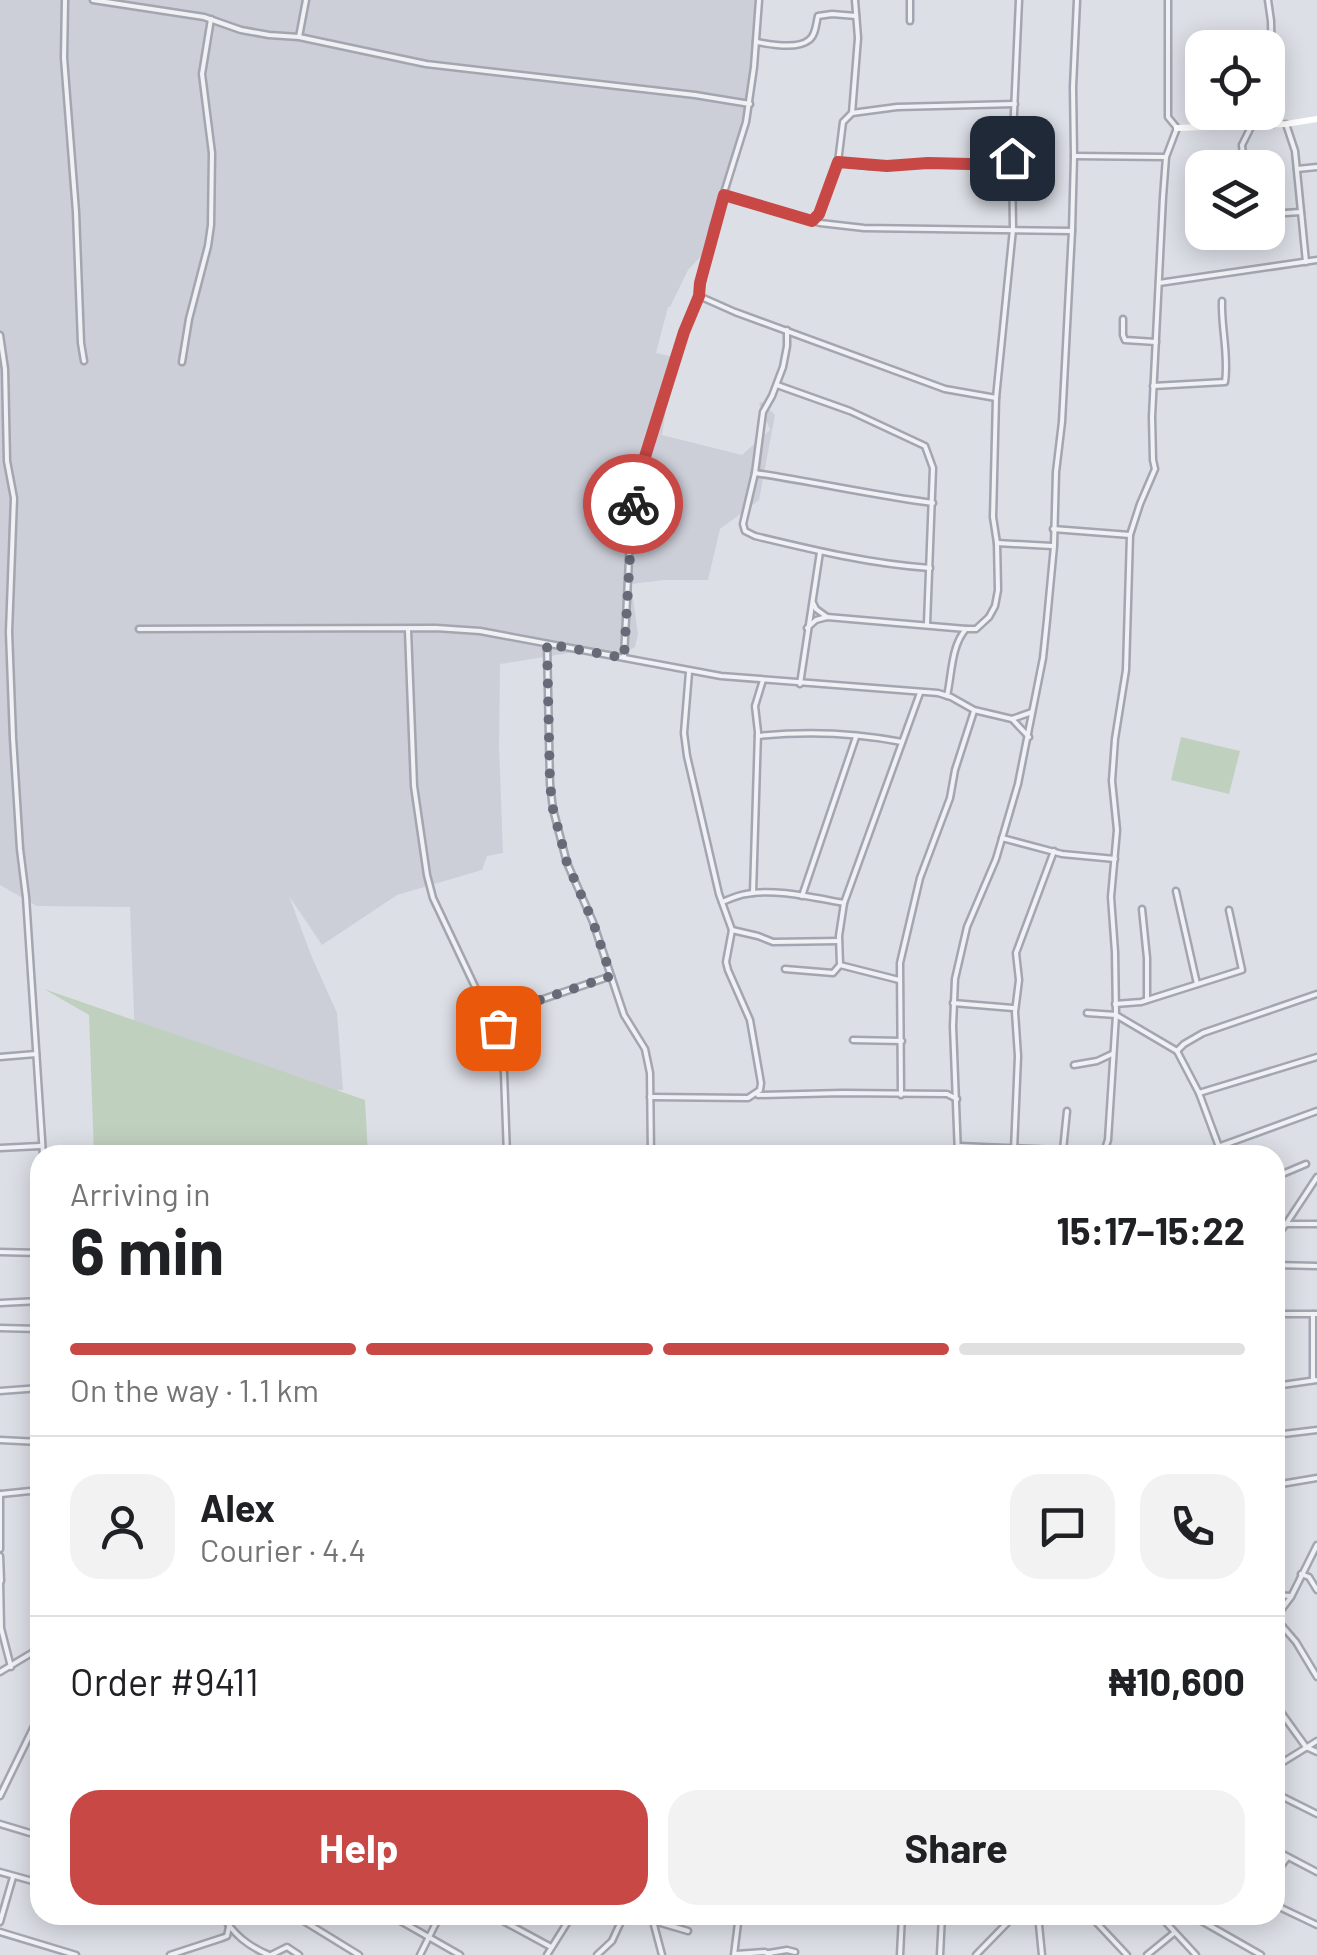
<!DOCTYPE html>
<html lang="en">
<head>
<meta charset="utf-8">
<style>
	:root { --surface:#fff; --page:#f2f2f2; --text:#202124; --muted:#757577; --line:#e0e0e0; --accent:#c84846 }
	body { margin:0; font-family:Barlow,sans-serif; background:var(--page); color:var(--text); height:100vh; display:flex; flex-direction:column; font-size:38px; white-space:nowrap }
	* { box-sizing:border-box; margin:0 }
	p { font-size:32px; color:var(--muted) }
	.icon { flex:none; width:55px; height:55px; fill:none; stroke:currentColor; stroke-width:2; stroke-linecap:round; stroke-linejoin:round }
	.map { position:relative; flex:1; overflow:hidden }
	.sheet { position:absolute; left:30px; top:1145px; width:1255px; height:780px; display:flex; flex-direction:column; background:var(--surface); border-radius:30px; box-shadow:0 5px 25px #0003 }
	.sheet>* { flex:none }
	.buttons { position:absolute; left:1185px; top:30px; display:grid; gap:20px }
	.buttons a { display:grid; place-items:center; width:100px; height:100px; border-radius:20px; background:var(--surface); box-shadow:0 5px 25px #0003; font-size:50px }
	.pin { position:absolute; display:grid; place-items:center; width:85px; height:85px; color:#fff; margin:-42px; border-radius:20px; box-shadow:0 5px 15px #0006 }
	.courier { position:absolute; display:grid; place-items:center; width:100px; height:100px; margin:-50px; border:8px solid #c84846; border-radius:50%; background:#fff; color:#222; box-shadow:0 2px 12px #0007 }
	.summary em { font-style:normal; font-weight:700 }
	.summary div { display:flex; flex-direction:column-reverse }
	.summary { display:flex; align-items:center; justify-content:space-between; height:170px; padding:0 40px }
	h1 { font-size:65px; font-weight:700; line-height:75px }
	.bar { display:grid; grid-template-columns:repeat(4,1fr); gap:15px 10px; align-content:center; height:120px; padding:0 40px }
	.bar i { height:12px; border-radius:8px; background:var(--line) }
	.bar .current { background:var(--accent) }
	.bar p { grid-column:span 4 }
	.line { display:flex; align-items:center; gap:25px; padding:0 40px; border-top:2px solid var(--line) }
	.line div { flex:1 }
	.round { display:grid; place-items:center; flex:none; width:105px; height:105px; border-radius:30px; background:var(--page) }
	.button { display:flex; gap:20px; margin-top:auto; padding:20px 40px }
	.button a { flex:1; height:115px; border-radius:30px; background:var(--accent); color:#fff; font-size:40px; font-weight:700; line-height:115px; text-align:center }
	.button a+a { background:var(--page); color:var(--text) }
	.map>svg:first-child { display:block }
</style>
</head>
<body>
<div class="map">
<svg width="1317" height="1955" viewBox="0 0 1317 1955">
	<rect width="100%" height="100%" fill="#dddfe7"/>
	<path fill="#ccced8" d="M0 0H758L744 122 704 253 688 270 670 307H668L656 353 674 357 662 435 742 455 770 430 759 403 762 402 775 415 759 500 720 529 708 580H664L631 584 638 634 635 647 612 659 591 654 569 653 500 664 499 746 503 853 487 856 482 870 397 895 322 945 289 896 311 955 337 1013 343 1090 137 1094 130 907 37 906 0 885Z"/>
	<g fill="#c0d0bf">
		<path d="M1181 737 1240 751 1229 794 1171 780Z"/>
		<path d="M44 989 365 1100 368 1155H94L89 1015Z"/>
	</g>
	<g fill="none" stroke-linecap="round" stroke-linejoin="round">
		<defs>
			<g id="street">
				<path d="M65 0 64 58 76 212 81 343 84 361"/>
				<path d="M93 0 204 17 241 30 269 35 299 37 426 64 695 95 750 104"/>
				<path d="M910 0V21"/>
				<path d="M1268 0 1271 21 1273 124"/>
				<path d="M299 37 306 0"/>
				<path d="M756 42C770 44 797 50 809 40 816 35 816 23 818 16L832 14 856 16"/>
				<path d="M1225 43V48"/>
				<path d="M1227 112 1228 125"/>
				<path d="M852 113 897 107 1015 104"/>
				<path d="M1286 124 1295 151 1306 262"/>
				<path d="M1074 156 1165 157"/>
				<path d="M838 162 869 166 928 163 1012 165"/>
				<path d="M1218 168 1243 165"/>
				<path d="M1244 168 1242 145 1252 125"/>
				<path d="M1297 169 1317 167"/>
				<path d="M724 195 820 223 864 228 1072 231"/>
				<path d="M1268 214 1301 212"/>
				<path d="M814 220 819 214 838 162 843 122 852 113 858 38 855 0"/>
				<path d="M1201 220H1202"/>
				<path d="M1159 283 1317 260"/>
				<path d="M699 296 735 312 945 389 996 398"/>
				<path d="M1123 319V335L1125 340 1156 342"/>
				<path d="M787 330V346L783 367 772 396 763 412 755 473 743 524 745 531 755 536C813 550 871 564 930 568"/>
				<path d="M0 335 5 369 7 461 14 498 9 632 13 738 20 849 26 897 43 1155"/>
				<path d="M182 362 189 319 208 246 211 225 212 153 202 74 211 19"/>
				<path d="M777 385 850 411 925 446 933 468 927 624"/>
				<path d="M1153 386 1225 382C1229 355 1221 328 1222 301"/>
				<path d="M755 473C815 482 873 495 933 503"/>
				<path d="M1053 529 1130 535"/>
				<path d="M997 543 1052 546"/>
				<path d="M813 603 816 609 827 617"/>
				<path d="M807 628 816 620 827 617 966 629"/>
				<path d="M139 629 436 628 480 631 721 676 938 693 951 697 974 710 1012 719 1032 712"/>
				<path d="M408 630 414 786 427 875 433 898 477 991 490 1025 498 1028 504 1073 507 1155"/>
				<path d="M547 644 550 784 553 809 567 863 593 922 624 1015 645 1049 650 1073 651 1155"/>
				<path d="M624 657 631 520 635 496 683 332 699 296 713 228 746 122 754 67 759 0"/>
				<path d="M800 684 820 552"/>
				<path d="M947 696C952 674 951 646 966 629H976L989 617 995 606 998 590 997 543 993 517 996 398 1013 229 1012 158 1019 0"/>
				<path d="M1012 719 1029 737"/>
				<path d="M758 736C805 731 856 733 902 742"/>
				<path d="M1002 838 1062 854 1115 859"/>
				<path d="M1176 891 1197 984"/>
				<path d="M753 893 758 732 755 706 763 680"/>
				<path d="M802 896 856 737"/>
				<path d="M722 902C730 899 738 895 746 894 774 888 815 898 844 903"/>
				<path d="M1142 909 1147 958V1000"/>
				<path d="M732 930 758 936 773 942 839 941"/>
				<path d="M840 965 899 980"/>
				<path d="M785 969 833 973 840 965 839 936 844 903 920 693"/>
				<path d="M953 1003 1013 1008"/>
				<path d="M1115 1004 1141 1002 1242 970 1229 910"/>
				<path d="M1087 1013 1116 1015 1177 1051 1199 1093 1222 1155"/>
				<path d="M487 1018 611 976"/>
				<path d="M853 1040 902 1041"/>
				<path d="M1177 1051 1184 1044 1203 1033 1317 994"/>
				<path d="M0 1057 36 1054"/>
				<path d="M1074 1065 1097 1061 1112 1054"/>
				<path d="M1199 1093 1317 1057"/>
				<path d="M758 1095 842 1093 947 1094 957 1099"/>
				<path d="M901 1095 900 963 920 878 950 798 955 770 974 711"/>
				<path d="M650 1097 748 1098 760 1090 761 1083 750 1020 728 970 726 962 732 930 719 894 687 756 684 733 689 672"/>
				<path d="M959 1146 1104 1152"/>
				<path d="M1218 1147 1317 1111"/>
				<path d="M0 1148 40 1146"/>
				<path d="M1014 1150 1018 1056 1015 1012 1019 980 1016 953 1054 851"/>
				<path d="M1063 1150 1067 1111"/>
				<path d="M958 1155 953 1026 955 979 967 927 996 859 1018 784 1043 658 1047 620 1054 546 1056 472 1062 422 1072 231 1074 156 1073 87 1077 0"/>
				<path d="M1103 1155 1108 1140 1116 1015 1115 952 1111 897 1117 830 1112 781 1115 739 1126 670 1130 535 1140 504 1155 469 1153 460 1152 417 1163 197 1166 157 1177 128 1168 117V0"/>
				<path d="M1275 1177 1306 1164"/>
				<path d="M1286 1224H1317"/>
				<path d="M1275 1237 1286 1224 1317 1177"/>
				<path d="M0 1252 40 1253"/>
				<path d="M1275 1265 1317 1266"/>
				<path d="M0 1303 40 1301"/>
				<path d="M1275 1314H1317"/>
				<path d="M0 1328 40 1329"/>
				<path d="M1313 1380V1314"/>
				<path d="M1275 1386 1317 1380"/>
				<path d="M0 1391 40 1388"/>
				<path d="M1275 1435 1317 1430"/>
				<path d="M0 1440 40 1442"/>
				<path d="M1275 1485 1317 1478"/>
				<path d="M0 1494V1549"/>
				<path d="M1 1494 40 1490"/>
				<path d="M0 1556 1 1581"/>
				<path d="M1301 1574 1309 1577 1317 1590"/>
				<path d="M0 1581 1 1628 11 1667"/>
				<path d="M1275 1595 1290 1596"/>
				<path d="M1275 1618 1291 1597 1317 1545"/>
				<path d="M1277 1620 1296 1642 1317 1677"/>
				<path d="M0 1672 40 1648"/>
				<path d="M1275 1704 1306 1747 1317 1752"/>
				<path d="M1275 1767 1317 1741"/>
				<path d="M1275 1793 1317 1814"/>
				<path d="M0 1796 40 1714"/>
				<path d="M0 1824 40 1836"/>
				<path d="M1275 1850 1317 1872"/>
				<path d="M0 1872 40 1883"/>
				<path d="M1275 1874 1287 1858"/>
				<path d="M1275 1905 1317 1925"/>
				<path d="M222 1915C234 1935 248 1946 269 1955"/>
				<path d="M294 1915 359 1955"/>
				<path d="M390 1915 460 1955"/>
				<path d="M492 1915 551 1947"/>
				<path d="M640 1915 653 1921 662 1955"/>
				<path d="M1038 1915 1042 1955"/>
				<path d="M1159 1915 1196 1955"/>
				<path d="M1191 1915 1261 1955"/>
				<path d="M654 1921 688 1931"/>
				<path d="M0 1922 13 1877"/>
				<path d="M1096 1922 1127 1955"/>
				<path d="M0 1932 76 1955"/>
				<path d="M769 1953 787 1950 795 1952"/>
				<path d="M736 1954 765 1952 770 1955"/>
				<path d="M170 1955 222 1938 227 1936 229 1927"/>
				<path d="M271 1955 287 1947 299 1955"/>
				<path d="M420 1955 440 1915"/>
				<path d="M547 1955 572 1915"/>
				<path d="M597 1955 612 1941 624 1915"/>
				<path d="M734 1955 739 1915"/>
				<path d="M900 1955 902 1915"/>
				<path d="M940 1955 942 1915"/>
				<path d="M976 1955 1015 1915"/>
				<path d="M1147 1955 1174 1933"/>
			</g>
		</defs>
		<use href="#street" stroke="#a3a6b0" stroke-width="9"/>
		<use href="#street" stroke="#f0f1f5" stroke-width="4"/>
		<path stroke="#fff" stroke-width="6" d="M1177 128 1286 124 1317 119"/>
	</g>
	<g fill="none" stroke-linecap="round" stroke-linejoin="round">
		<path stroke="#676b78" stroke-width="10" stroke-dasharray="0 18" d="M498 1028 490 1025 487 1018 611 976 593 922 567 863 553 809 550 784 547 644 624 658 633 504"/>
		<path stroke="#c84846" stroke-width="12" d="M633 504 638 479 684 332 699 296 700 283 724 195 812 221 819 214 838 162 887 166 928 163 1012 165V158"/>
	</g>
</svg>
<div class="buttons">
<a><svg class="icon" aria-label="locate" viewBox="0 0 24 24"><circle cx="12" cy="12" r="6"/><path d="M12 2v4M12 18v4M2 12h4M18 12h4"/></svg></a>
<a><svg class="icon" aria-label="layers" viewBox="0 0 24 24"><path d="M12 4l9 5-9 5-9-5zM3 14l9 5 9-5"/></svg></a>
</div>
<div class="pin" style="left:498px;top:1028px;background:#ea580c"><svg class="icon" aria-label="bag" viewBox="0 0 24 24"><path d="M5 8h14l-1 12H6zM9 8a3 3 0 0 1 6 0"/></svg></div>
<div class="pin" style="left:1012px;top:158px;background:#1f2937"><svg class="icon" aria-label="home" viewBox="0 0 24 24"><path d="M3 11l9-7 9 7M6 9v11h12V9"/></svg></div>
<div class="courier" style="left:633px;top:504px"><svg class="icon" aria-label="bike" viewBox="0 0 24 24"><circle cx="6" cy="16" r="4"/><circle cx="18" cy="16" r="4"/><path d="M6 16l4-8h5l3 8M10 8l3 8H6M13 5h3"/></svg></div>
<section class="sheet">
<div class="summary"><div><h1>6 min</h1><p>Arriving in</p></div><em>15:17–15:22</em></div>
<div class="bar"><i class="current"></i><i class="current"></i><i class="current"></i><i></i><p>On the way · 1.1 km</p></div>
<div class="line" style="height:180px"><a class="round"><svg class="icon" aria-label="person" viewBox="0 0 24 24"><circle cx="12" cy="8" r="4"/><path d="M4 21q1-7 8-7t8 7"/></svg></a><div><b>Alex</b><p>Courier · 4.4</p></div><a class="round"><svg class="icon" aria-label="chat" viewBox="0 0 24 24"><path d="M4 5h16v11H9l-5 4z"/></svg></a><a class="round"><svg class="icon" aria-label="phone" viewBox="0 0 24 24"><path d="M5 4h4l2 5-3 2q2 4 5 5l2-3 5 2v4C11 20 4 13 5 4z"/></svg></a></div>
<div class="line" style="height:130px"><div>Order #9411</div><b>₦10,600</b></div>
<div class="button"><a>Help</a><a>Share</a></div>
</section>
</div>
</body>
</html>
